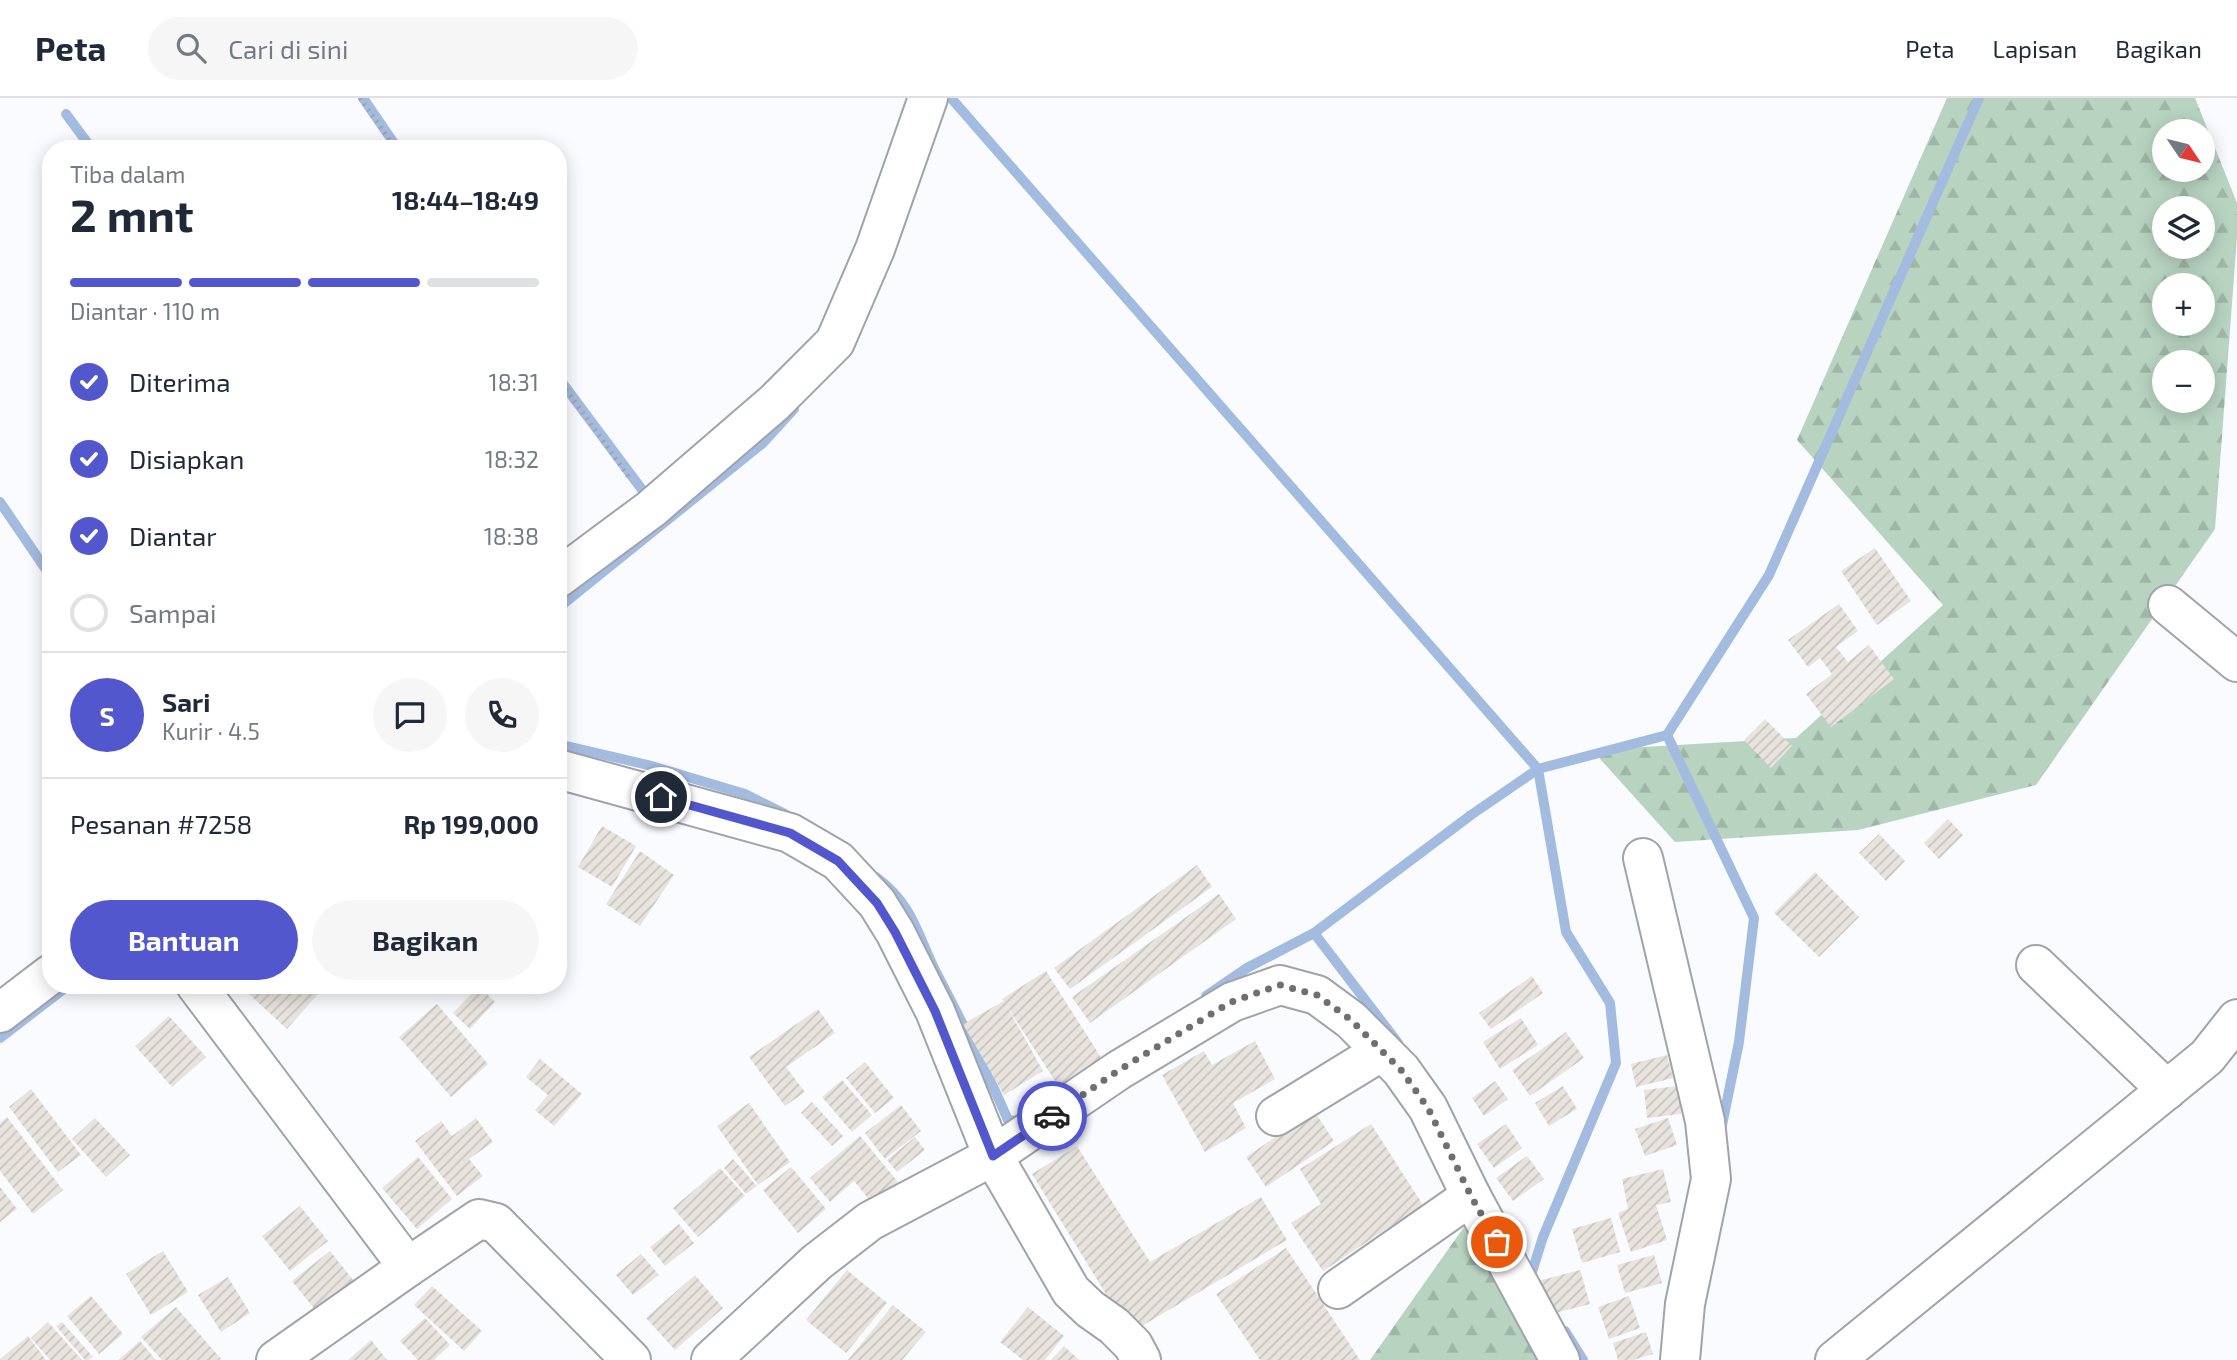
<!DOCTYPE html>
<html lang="id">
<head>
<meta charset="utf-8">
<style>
	:root { --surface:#fff; --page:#f6f6f7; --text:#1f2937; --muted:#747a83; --line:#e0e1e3; --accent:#5257ce }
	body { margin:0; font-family:"Exo 2",sans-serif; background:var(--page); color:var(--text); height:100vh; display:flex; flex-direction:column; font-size:26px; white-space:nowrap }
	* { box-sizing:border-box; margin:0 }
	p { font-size:23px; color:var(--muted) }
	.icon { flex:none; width:38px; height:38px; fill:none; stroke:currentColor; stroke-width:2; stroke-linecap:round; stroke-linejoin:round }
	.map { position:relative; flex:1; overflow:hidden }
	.details { position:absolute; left:42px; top:42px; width:525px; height:854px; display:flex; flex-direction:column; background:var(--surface); border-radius:28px; box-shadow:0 4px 18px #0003 }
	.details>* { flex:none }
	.needle { width:46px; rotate:125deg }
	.buttons { position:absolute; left:2152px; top:21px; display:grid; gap:14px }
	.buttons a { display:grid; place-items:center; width:63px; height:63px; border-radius:50%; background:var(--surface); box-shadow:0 4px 18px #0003; font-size:35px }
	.pin { position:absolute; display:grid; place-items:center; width:60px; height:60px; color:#fff; margin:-30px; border:4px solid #fff; border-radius:50%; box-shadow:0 2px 7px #0007 }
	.courier { position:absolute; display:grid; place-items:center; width:70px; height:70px; margin:-35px; border:5px solid #5257ce; border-radius:50%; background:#fff; color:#222; box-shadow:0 2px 9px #0007 }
	.headline em { font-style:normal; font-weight:700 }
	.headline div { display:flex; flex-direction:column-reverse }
	.headline { display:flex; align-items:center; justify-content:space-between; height:119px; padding:0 28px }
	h1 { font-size:46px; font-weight:700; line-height:52px }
	.bar { display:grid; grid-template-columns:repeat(4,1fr); gap:10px 7px; align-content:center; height:84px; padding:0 28px }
	.bar i { height:9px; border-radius:5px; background:var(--line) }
	.bar .on { background:var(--accent) }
	.bar p { grid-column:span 4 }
	.line { display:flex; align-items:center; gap:18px; padding:0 28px; border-top:2px solid var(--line) }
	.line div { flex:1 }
	.round { display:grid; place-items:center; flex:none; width:74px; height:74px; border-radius:37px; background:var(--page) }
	ol { padding:0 28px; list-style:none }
	li { display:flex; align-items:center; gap:21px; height:77px }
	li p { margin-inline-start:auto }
	li .icon { padding:7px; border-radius:50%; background:var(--accent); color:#fff; stroke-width:4 }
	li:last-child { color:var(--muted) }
	li i { width:38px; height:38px; border:4px solid var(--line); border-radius:50% }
	.button { display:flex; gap:14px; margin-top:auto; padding:14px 28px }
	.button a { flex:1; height:80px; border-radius:42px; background:var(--accent); color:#fff; font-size:28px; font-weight:700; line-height:80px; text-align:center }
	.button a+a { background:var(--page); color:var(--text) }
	header { display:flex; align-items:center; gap:42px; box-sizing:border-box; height:98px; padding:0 35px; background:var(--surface); border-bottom:2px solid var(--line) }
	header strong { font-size:33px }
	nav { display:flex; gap:38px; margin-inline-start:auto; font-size:24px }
	.search { width:490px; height:63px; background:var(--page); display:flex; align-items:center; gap:18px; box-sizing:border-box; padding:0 24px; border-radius:38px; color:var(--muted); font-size:26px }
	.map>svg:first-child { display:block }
</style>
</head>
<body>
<header>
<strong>Peta</strong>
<div class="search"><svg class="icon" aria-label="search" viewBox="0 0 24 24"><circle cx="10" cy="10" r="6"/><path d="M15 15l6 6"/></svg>Cari di sini</div>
<nav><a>Peta</a><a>Lapisan</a><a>Bagikan</a></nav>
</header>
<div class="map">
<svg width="2237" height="1262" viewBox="0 0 2237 1262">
	<defs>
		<pattern id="forest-firs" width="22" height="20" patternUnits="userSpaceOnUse" patternTransform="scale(1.75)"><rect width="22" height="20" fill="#b8d4c1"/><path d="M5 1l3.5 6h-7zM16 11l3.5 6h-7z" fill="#9eb6a6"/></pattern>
		<pattern id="building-hatch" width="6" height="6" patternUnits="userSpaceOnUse" patternTransform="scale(1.75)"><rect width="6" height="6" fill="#e8e3dd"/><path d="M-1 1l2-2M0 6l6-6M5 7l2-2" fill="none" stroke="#c7c3be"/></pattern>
	</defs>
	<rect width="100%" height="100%" fill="#f9fbff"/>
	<g fill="url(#forest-firs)" fill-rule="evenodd">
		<path d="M1947 0H2195L2237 105V139L2215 431 2036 687 1858 732 1675 744 1592 652 1796 640 1943 507 1797 342ZM2165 33H2203V72H2165ZM2165 110H2203V149H2165ZM2165 187H2203V226H2165ZM2165 264H2203V303H2165Z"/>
		<path d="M1464 1129 1542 1262H1370Z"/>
	</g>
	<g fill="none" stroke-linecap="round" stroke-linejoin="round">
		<g stroke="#a4bbe0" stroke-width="10">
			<path d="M363 0 398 51"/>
			<path d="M951 0 1538 671 1566 834 1610 905 1616 965 1543 1139 1531 1177 1527 1171"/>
			<path d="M66 16 92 51"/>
			<path d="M558 279 646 397"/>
			<path d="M0 404 51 479"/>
			<path d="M558 510 763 345 794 311"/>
			<path d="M1667 637 1754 820 1739 944 1721 1032"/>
			<path d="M558 646 648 667 745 696 785 716"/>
			<path d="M876 779C913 807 916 833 935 872 961 922 986 971 1008 1022L1023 1024"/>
			<path d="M1314 835 1398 945"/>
			<path d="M1206 898 1247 870 1314 835 1471 717 1538 671 1667 637 1769 477 1979 0"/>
			<path d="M0 940 69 887"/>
			<path d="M1565 1233 1583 1262"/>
		</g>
	</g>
	<g fill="url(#building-hatch)">
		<path d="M1875 450 1911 503 1877 527 1841 473Z"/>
		<path d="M1839 506 1858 533 1836 549 1848 564 1869 547 1894 581 1831 629 1806 596 1832 576 1820 560 1808 569 1788 542Z"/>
		<path d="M1765 621 1792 648 1771 670 1744 642Z"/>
		<path d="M1948 721 1963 737 1939 761 1924 745Z"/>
		<path d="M602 728 636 748 612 789 578 769Z"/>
		<path d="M1879 736 1905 763 1886 783 1859 755Z"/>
		<path d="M640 753 674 777 640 828 606 806Z"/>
		<path d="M1197 767 1212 789 1070 891 1054 870Z"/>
		<path d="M1815 774 1859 819 1819 859 1774 815Z"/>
		<path d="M1219 796 1236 821 1090 925 1072 899Z"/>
		<path d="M1046 873 1102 961 1059 989 1006 907 1043 973 1004 997 963 926 1004 903 1002 901Z"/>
		<path d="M1532 878 1543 895 1491 931 1479 915Z"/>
		<path d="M239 887H326L287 931Z"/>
		<path d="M479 888 495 904 470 931 453 915Z"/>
		<path d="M437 906 488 966 451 999 399 939Z"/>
		<path d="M818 911 835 935 786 969 805 994 785 1008 749 959Z"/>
		<path d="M169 918 206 959 172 989 135 948Z"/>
		<path d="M1521 920 1538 947 1500 971 1483 944Z"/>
		<path d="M1566 934 1584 960 1530 998 1512 972Z"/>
		<path d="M1255 943 1275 981 1233 1005 1246 1030 1205 1054 1162 977 1204 953 1212 967Z"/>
		<path d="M1667 957 1673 980 1636 989 1631 966Z"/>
		<path d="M540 961 582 996 554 1028 535 1012 548 997 526 979Z"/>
		<path d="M865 964 894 1000 875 1015 846 980Z"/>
		<path d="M842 982 872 1017 852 1034 822 999Z"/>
		<path d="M1495 983 1508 1001 1484 1018 1472 1000Z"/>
		<path d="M1563 988 1577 1011 1549 1028 1535 1005Z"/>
		<path d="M1678 988 1681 1016 1647 1020 1644 992Z"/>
		<path d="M31 991 81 1057 58 1074 9 1009Z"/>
		<path d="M812 1004 843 1038 832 1048 801 1015Z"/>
		<path d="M749 1005 790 1064 758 1087 717 1028Z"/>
		<path d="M901 1007 921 1033 885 1061 865 1035Z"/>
		<path d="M1314 1013 1334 1043 1266 1089 1246 1059Z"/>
		<path d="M7 1019 63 1092 33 1116 0 1073V1025Z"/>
		<path d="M95 1020 130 1057 106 1079 72 1041Z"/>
		<path d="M476 1020 493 1044 469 1061 483 1078 457 1098 415 1043 441 1023 452 1038Z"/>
		<path d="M1668 1020 1677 1047 1645 1058 1635 1031Z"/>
		<path d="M1371 1026 1423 1107 1323 1173 1291 1125 1321 1106 1300 1071Z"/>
		<path d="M1506 1026 1522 1050 1494 1070 1477 1046Z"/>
		<path d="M860 1038 898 1084 872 1105 854 1083 830 1104 810 1080Z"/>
		<path d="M915 1039 925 1052 897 1074 887 1062Z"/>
		<path d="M1077 1048 1150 1164 1261 1099 1287 1142 1130 1235 1032 1076Z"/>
		<path d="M1527 1058 1544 1081 1513 1103 1496 1080Z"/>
		<path d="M418 1059 452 1101 417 1131 382 1090Z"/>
		<path d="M733 1061 757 1088 746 1096 724 1070Z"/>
		<path d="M791 1069 826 1111 798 1135 763 1092Z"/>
		<path d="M720 1070 745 1098 698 1139 673 1110Z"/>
		<path d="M1663 1071 1671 1104 1656 1107 1667 1142 1631 1154 1618 1115 1628 1111 1622 1081Z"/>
		<path d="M0 1089 17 1111 0 1124Z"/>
		<path d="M300 1108 328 1143 290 1173 262 1138Z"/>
		<path d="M1611 1120 1620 1154 1582 1165 1572 1131Z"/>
		<path d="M679 1126 694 1145 665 1168 650 1149Z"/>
		<path d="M1286 1150 1360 1262H1260L1216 1196Z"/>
		<path d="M163 1153 188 1194 151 1217 126 1176Z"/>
		<path d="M330 1153 354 1183 316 1213 292 1183Z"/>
		<path d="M641 1156 659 1177 633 1197 616 1177Z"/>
		<path d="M1654 1157 1662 1185 1625 1195 1617 1167Z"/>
		<path d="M847 1172 887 1205 846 1255 806 1222Z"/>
		<path d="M1580 1172 1590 1206 1548 1217 1538 1183Z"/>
		<path d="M695 1177 723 1210 675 1252 646 1220Z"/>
		<path d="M228 1179 250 1215 221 1234 198 1197Z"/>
		<path d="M432 1188 482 1233 464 1253 414 1207Z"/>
		<path d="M91 1198 123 1236 99 1256 67 1218Z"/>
		<path d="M1629 1198 1640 1230 1609 1241 1598 1209Z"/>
		<path d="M893 1207 926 1234 902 1262H848Z"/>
		<path d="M176 1209 221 1261 219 1262H162L141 1239Z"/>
		<path d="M1028 1209 1064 1238 1045 1262H1023L1000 1244Z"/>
		<path d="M425 1220 450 1247 434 1262H418L400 1243Z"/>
		<path d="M48 1224 82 1262H50L31 1240Z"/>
		<path d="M62 1224 93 1259 89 1262H85L56 1228Z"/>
		<path d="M1646 1234 1653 1256 1633 1262H1618L1613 1245Z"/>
		<path d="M28 1238 46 1262H0V1261Z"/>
		<path d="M371 1242 387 1262H348Z"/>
		<path d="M140 1243 156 1262H118Z"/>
		<path d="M1064 1248 1079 1262H1051Z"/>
	</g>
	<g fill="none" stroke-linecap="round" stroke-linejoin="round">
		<defs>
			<g id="minor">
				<path d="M558 480 651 411 774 305 835 244 875 151 928 0"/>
				<path d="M2168 507 2237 564"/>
				<path d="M558 671 790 735 838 763 877 805 895 834 935 913 993 1058 1071 1193 1090 1211 1114 1228 1133 1247 1141 1262"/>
				<path d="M1643 760 1705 1023 1711 1081 1685 1206 1680 1262"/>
				<path d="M2036 867 2167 992"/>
				<path d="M196 887 408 1169 479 1121 496 1125 631 1262"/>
				<path d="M0 915 51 876"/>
				<path d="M1276 1018 1382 953"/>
				<path d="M1338 1191 1471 1098"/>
				<path d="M276 1262 408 1169"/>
				<path d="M711 1262 817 1164 870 1123 993 1058 1119 972 1232 904 1280 887 1317 897 1351 922 1401 972 1428 1010 1471 1098 1560 1262"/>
				<path d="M1835 1262 2207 959 2237 921"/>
			</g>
		</defs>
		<use href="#minor" stroke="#a0a3aa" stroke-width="42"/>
		<g stroke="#a0a2a5" stroke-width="4.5" stroke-dasharray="2 5" stroke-linecap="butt">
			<path d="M360 0 396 51"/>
			<path d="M558 280 631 382"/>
		</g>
		<use href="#minor" stroke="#fff" stroke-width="38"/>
	</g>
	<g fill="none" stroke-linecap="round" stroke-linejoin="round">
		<path stroke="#6e6f72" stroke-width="7" stroke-dasharray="0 12.6" d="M1052 1018 1119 972 1231 904 1280 887 1317 897 1351 922 1401 972 1428 1010 1471 1098 1497 1144"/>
		<path stroke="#5257ce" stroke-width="9" d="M661 699 790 735 838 763 877 805 895 834 935 913 993 1058 1052 1018"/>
	</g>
</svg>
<div class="buttons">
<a><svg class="needle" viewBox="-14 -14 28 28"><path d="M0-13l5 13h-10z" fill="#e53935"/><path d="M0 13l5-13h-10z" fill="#747a83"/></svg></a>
<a><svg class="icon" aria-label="layers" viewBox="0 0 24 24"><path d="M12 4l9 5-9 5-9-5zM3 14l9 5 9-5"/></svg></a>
<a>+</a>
<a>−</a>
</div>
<div class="pin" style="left:1497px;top:1144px;background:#ea580c"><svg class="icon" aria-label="bag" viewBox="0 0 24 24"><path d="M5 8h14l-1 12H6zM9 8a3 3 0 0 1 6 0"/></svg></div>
<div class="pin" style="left:661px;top:699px;background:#1f2937"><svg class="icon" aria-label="home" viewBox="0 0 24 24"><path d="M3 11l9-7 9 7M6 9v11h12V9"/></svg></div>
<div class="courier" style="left:1052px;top:1018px"><svg class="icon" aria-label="car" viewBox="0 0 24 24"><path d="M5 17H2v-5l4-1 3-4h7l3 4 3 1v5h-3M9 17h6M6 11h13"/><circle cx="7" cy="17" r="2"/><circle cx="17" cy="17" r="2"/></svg></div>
<section class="details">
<div class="headline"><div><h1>2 mnt</h1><p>Tiba dalam</p></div><em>18:44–18:49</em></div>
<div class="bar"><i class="on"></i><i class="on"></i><i class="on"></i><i></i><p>Diantar · 110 m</p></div>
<ol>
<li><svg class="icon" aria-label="check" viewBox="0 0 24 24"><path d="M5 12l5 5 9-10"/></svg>Diterima<p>18:31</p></li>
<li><svg class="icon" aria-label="check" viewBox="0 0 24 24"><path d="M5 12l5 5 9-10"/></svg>Disiapkan<p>18:32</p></li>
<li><svg class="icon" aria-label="check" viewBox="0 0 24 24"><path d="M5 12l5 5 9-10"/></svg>Diantar<p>18:38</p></li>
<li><i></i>Sampai</li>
</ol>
<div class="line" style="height:126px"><b class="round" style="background:var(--accent);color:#fff">S</b><div><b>Sari</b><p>Kurir · 4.5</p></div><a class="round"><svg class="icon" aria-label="chat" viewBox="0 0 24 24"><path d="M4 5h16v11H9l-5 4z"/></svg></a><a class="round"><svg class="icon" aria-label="phone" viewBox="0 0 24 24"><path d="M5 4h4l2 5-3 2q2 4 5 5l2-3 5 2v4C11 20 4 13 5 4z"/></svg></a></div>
<div class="line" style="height:91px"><div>Pesanan #7258</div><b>Rp 199,000</b></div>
<div class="button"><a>Bantuan</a><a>Bagikan</a></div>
</section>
</div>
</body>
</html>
